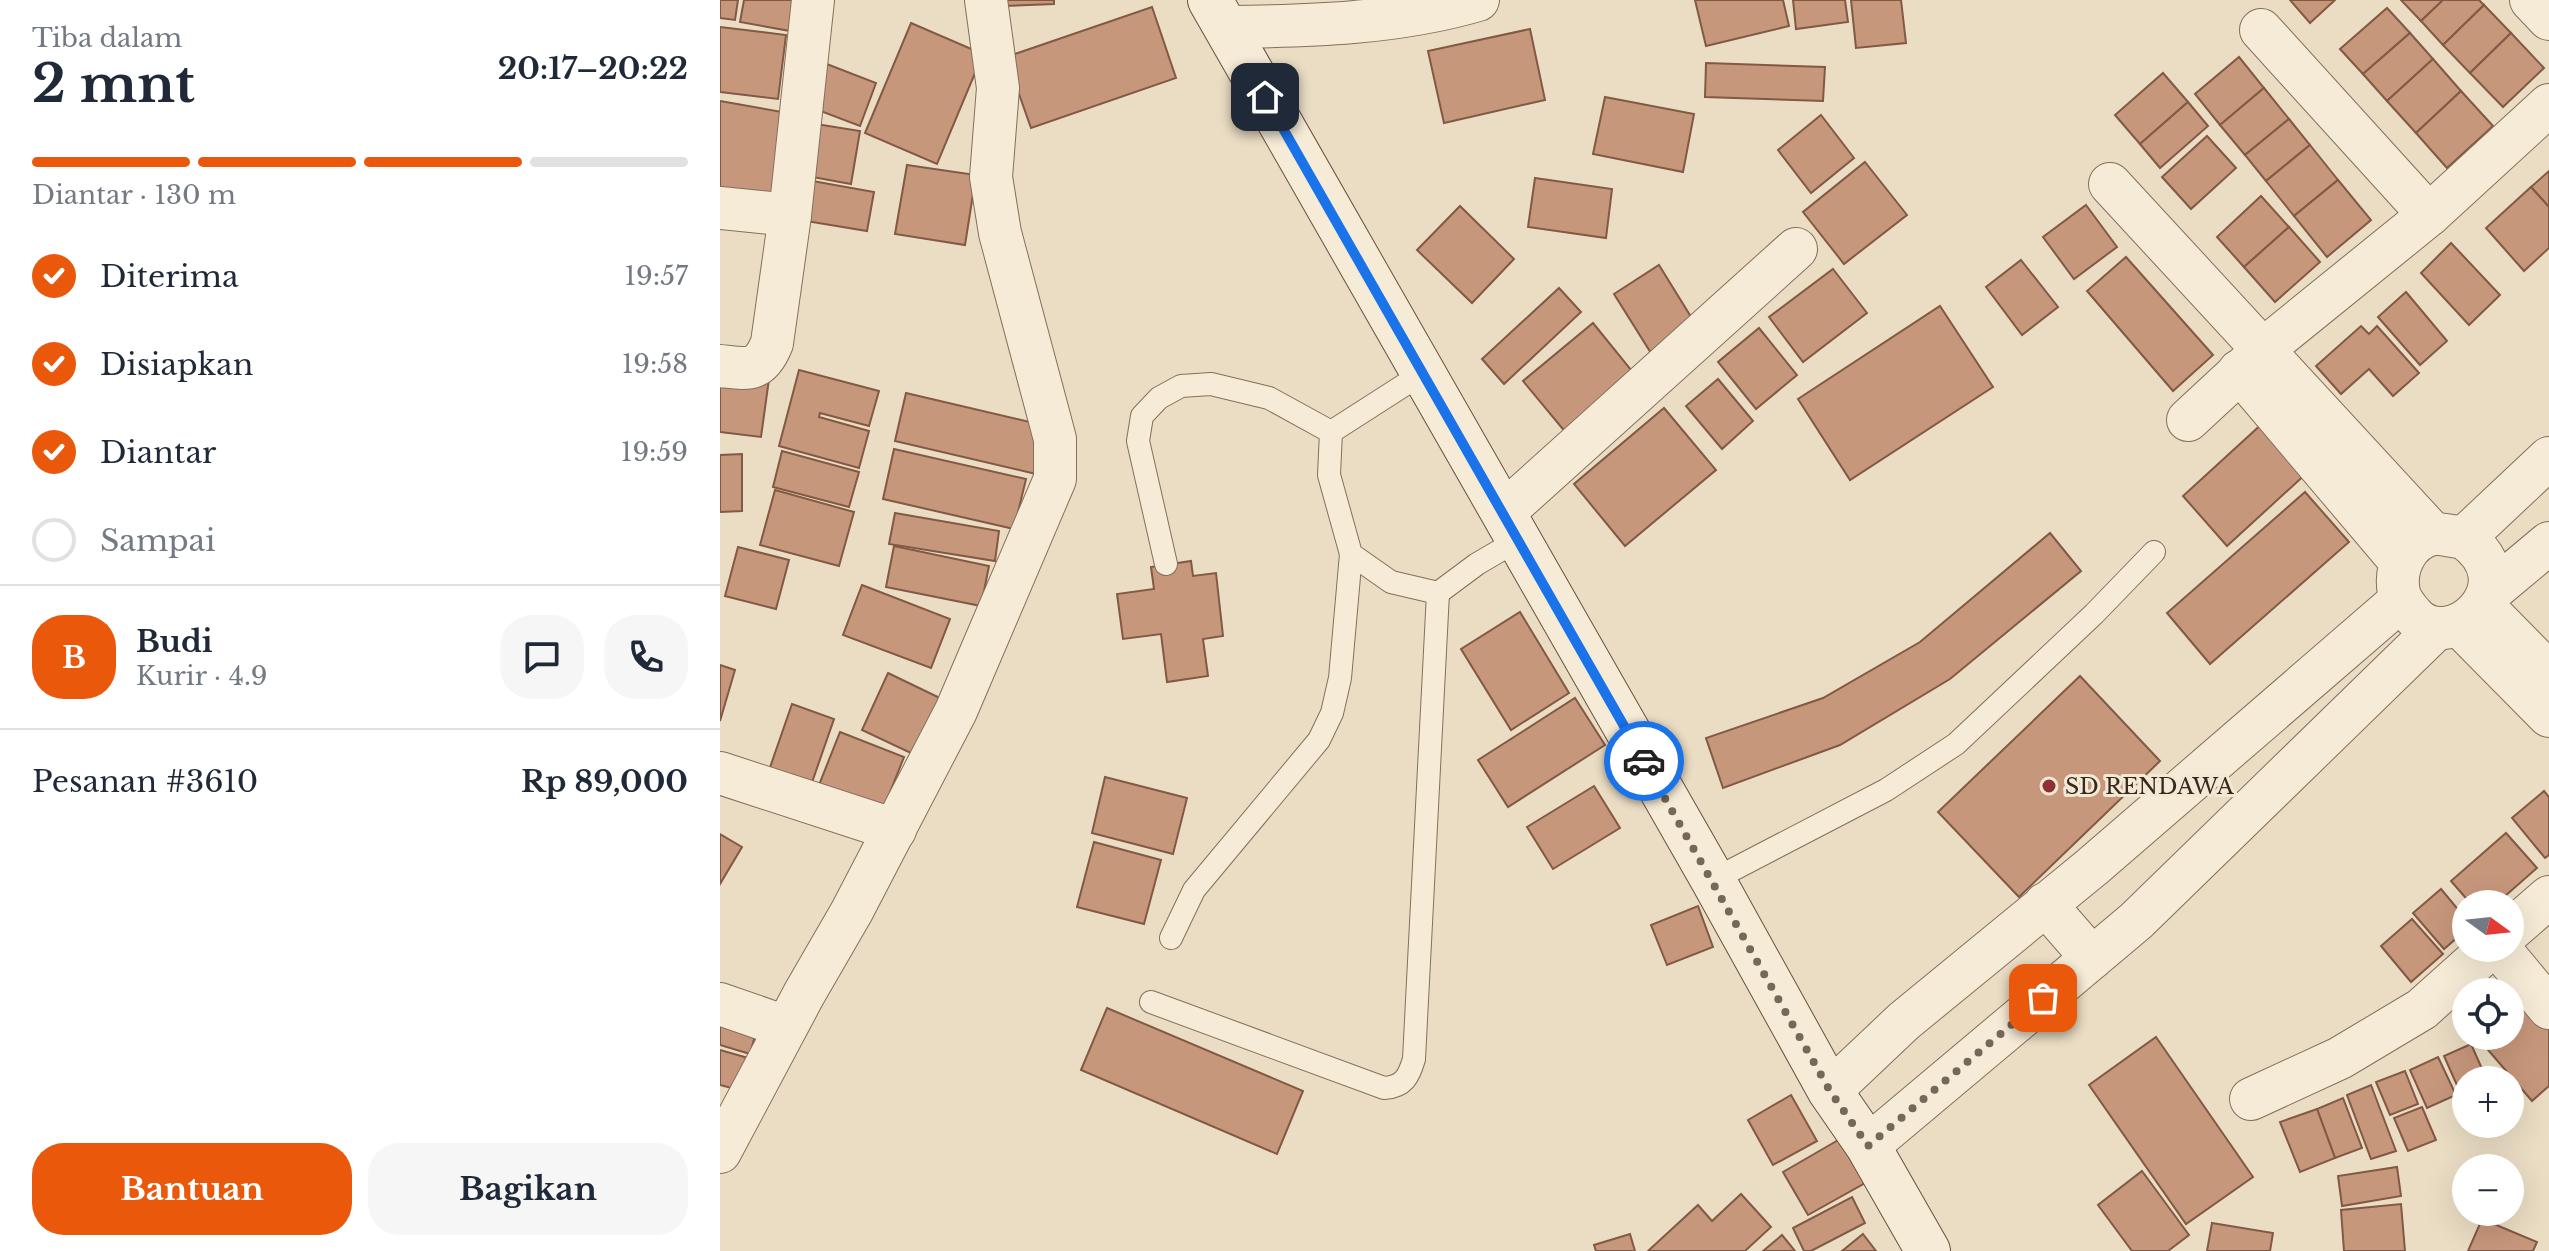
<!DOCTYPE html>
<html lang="id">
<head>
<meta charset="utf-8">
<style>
	:root { --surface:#fff; --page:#f6f6f7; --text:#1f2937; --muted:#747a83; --line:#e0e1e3; --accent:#ea580c }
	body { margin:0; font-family:"Libre Baskerville",serif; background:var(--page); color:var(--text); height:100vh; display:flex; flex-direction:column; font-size:30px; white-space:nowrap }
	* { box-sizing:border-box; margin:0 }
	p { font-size:26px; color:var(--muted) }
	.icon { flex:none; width:44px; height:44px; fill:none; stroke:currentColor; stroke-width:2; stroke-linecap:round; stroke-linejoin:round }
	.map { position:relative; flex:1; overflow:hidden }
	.drawer { display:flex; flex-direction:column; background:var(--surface); width:720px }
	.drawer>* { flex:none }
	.needle { width:52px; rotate:105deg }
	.fabs { position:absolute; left:1732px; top:890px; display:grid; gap:16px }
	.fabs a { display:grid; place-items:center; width:72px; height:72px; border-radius:50%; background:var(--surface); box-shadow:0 8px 32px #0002; font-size:40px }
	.pin { position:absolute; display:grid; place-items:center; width:68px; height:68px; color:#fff; margin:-34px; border-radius:16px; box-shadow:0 4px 12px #0006 }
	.courier { position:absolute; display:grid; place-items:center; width:80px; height:80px; margin:-40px; border:6px solid #1a73e8; border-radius:50%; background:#fff; color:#222; box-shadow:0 2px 10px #0007 }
	.headline em { font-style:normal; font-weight:800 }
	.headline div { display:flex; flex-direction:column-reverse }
	.headline { display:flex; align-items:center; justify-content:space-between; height:136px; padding:0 32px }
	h1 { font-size:52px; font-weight:800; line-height:60px }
	.bar { display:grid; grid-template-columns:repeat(4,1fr); gap:12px 8px; align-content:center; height:96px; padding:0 32px }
	.bar i { height:10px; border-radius:6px; background:var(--line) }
	.bar .active { background:var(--accent) }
	.bar p { grid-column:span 4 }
	.line { display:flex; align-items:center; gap:20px; padding:0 32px; border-top:2px solid var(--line) }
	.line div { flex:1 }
	.round { display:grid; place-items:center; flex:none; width:84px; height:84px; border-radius:32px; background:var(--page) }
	ol { padding:0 32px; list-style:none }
	li { display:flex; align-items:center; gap:24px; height:88px }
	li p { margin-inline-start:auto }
	li .icon { padding:8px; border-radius:50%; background:var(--accent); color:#fff; stroke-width:4 }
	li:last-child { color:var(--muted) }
	li i { width:44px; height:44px; border:4px solid var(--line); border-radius:50% }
	.button { display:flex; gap:16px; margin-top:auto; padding:16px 32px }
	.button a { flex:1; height:92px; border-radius:32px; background:var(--accent); color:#fff; font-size:32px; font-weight:800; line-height:92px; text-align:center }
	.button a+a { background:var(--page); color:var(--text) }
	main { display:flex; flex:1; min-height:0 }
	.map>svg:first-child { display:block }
</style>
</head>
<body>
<main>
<section class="drawer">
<div class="headline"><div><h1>2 mnt</h1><p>Tiba dalam</p></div><em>20:17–20:22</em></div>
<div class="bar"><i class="active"></i><i class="active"></i><i class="active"></i><i></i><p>Diantar · 130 m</p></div>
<ol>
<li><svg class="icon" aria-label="check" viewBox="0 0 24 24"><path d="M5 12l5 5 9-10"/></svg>Diterima<p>19:57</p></li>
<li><svg class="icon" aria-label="check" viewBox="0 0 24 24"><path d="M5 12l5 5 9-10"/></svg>Disiapkan<p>19:58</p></li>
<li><svg class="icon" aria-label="check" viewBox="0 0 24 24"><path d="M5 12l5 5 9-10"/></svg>Diantar<p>19:59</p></li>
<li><i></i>Sampai</li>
</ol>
<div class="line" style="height:144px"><b class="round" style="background:var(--accent);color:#fff">B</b><div><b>Budi</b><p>Kurir · 4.9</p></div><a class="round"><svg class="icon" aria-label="chat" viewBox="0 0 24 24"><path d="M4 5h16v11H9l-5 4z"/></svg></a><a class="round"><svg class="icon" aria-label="phone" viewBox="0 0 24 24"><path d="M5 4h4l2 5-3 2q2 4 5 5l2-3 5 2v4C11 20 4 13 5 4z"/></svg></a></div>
<div class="line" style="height:104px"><div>Pesanan #3610</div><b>Rp 89,000</b></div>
<div class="button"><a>Bantuan</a><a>Bagikan</a></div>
</section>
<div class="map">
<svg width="1829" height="1251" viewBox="0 0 1829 1251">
	<rect width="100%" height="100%" fill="#ebddc4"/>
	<g fill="#c7977c" stroke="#825943" stroke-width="2">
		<path d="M0 0H18L15 20 0 18Z"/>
		<path d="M24 0H75L70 31 20 22Z"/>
		<path d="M285 0H334V4L285 6Z"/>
		<path d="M975 0H1063L1069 26 986 46Z"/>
		<path d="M1073 0H1125L1128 22 1076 29Z"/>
		<path d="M1131 0H1181L1186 43 1136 48Z"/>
		<path d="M1570 0H1615L1590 23Z"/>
		<path d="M1681 0H1723L1701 21Z"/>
		<path d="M1723 0H1759L1764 5 1723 45 1701 21Z"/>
		<path d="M1764 5 1791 33 1750 73 1723 45Z"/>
		<path d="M432 7 456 78 311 128 286 57Z"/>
		<path d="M1667 8 1690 33 1643 74 1620 49Z"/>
		<path d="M191 23 263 54 217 164 145 133Z"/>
		<path d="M0 27 66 35 58 99 0 92Z"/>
		<path d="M810 29 825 100 724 123 708 51Z"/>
		<path d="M1690 33 1713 59 1667 101 1643 74Z"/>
		<path d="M1791 33 1824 68 1783 107 1750 73Z"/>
		<path d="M1519 57 1544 88 1500 125 1475 94Z"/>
		<path d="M1713 59 1741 91 1696 133 1667 101Z"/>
		<path d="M99 61 156 83 140 126 82 104Z"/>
		<path d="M986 63 1105 67 1103 101 985 97Z"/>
		<path d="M1443 73 1468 102 1420 144 1395 115Z"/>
		<path d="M1544 88 1569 119 1525 155 1500 125Z"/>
		<path d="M1741 91 1773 126 1727 168 1696 133Z"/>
		<path d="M885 97 974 114 963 172 873 154Z"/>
		<path d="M0 101 79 115 63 209 0 199Z"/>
		<path d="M1468 102 1488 126 1440 168 1420 144Z"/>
		<path d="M1101 115 1134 158 1091 193 1058 150Z"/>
		<path d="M1569 119 1590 145 1546 181 1525 155Z"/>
		<path d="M96 124 140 131 131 184 87 176Z"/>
		<path d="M1487 136 1516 168 1471 209 1442 177Z"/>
		<path d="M1590 145 1618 180 1574 216 1546 181Z"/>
		<path d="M1145 162 1187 215 1124 264 1083 212Z"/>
		<path d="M187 165 256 175 245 245 175 234Z"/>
		<path d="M1829 171V207L1811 187Z"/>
		<path d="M815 178 892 189 886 238 808 227Z"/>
		<path d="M87 180 154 192 147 231 80 220Z"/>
		<path d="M1618 180 1651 220 1607 257 1574 216Z"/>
		<path d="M1811 187 1829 207V248L1804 271 1766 228Z"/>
		<path d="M1541 196 1569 227 1524 267 1497 237Z"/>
		<path d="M1366 205 1397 247 1354 279 1323 237Z"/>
		<path d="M740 206 794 259 752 303 697 250Z"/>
		<path d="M1569 227 1600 262 1555 302 1524 267Z"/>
		<path d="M1731 243 1780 295 1749 325 1701 273Z"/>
		<path d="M1406 257 1493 355 1453 391 1367 291Z"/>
		<path d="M1301 260 1338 307 1302 335 1266 287Z"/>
		<path d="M939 265 976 325 931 353 894 294Z"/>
		<path d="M1113 269 1147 313 1083 362 1049 317Z"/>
		<path d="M839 288 861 312 784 384 762 359Z"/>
		<path d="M1686 292 1727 341 1700 365 1658 317Z"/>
		<path d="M1220 306 1273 387 1130 480 1078 399Z"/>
		<path d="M873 323 916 376 847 434 803 381Z"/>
		<path d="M1641 326 1649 334 1657 326 1699 373 1673 396 1649 369 1621 394 1596 366Z"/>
		<path d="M1039 328 1077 375 1036 409 998 362Z"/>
		<path d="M79 370 159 391 149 426 100 413 99 417 149 431 139 468 59 446Z"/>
		<path d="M0 372 49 379 41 437 0 432Z"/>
		<path d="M998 379 1033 421 1002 449 966 406Z"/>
		<path d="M186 393 327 426 316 474 175 441Z"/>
		<path d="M944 408 996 470 905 546 854 484Z"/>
		<path d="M1544 422 1589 471 1507 546 1463 496Z"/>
		<path d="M174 449 306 479 294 529 163 499Z"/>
		<path d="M62 451 139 472 129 507 53 487Z"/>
		<path d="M22 454V511L0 512V455Z"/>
		<path d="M55 490 134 512 119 566 40 545Z"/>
		<path d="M1585 492 1629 542 1490 664 1447 613Z"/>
		<path d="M175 513 279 531 275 561 169 544Z"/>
		<path d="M1330 533 1361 571 1230 679 1120 745 1003 788 986 738 1103 698 1200 642Z"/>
		<path d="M174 546 269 566 261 606 166 587Z"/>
		<path d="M18 547 69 560 56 609 5 596Z"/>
		<path d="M471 561 473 576 496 573 503 636 483 639 488 676 447 682 441 634 403 639 397 594 434 589 431 567Z"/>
		<path d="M142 585 230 619 211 668 123 635Z"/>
		<path d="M800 612 849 693 791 730 741 649Z"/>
		<path d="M0 665 15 670 0 721Z"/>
		<path d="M168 673 222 699 195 755 142 730Z"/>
		<path d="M1360 676 1440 761 1299 897 1218 812Z"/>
		<path d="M855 698 885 745 788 807 758 760Z"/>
		<path d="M72 704 114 719 89 791 47 776Z"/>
		<path d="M120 732 184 757 163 810 99 785Z"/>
		<path d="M385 777 467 798 453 854 372 833Z"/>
		<path d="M874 786 900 828 833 869 807 827Z"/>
		<path d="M1824 791 1829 797V855L1825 858 1792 818Z"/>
		<path d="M1786 833 1817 868 1776 904H1751L1731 881Z"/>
		<path d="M0 834 22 847 0 884Z"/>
		<path d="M374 842 441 860 424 924 357 907Z"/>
		<path d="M1721 889 1746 919V930L1724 949 1693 913Z"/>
		<path d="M978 906 993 947 947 965 931 925Z"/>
		<path d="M1692 919 1723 954 1691 982 1661 946Z"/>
		<path d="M1791 983 1829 1027V1086L1812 1101 1756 1036H1790V992H1780Z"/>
		<path d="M387 1008 583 1091 557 1154 361 1070Z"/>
		<path d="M0 1022 36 1032 30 1054 0 1045Z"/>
		<path d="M1436 1037 1533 1177 1466 1224 1369 1085Z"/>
		<path d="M1751 1044 1767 1080H1746L1744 1101 1724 1056Z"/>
		<path d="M0 1050 28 1058 19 1090 0 1085Z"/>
		<path d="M1718 1057 1736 1095 1707 1108 1690 1070Z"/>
		<path d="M1685 1071 1698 1104 1670 1115 1656 1082Z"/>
		<path d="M1651 1085 1676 1151 1651 1159 1627 1095Z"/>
		<path d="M1071 1095 1097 1141 1053 1165 1028 1120Z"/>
		<path d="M1623 1098 1642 1148 1615 1158 1597 1109Z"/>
		<path d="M1702 1107 1716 1140 1688 1151 1674 1118Z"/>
		<path d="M1597 1109 1615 1158 1580 1172 1560 1122Z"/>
		<path d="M1120 1139 1145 1183 1088 1215 1063 1172Z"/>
		<path d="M1677 1167 1681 1196 1622 1206 1618 1176Z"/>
		<path d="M1422 1171 1469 1235 1448 1251H1412L1378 1205Z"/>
		<path d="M1021 1194 1051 1227 1025 1251H928L978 1205 992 1221Z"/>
		<path d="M1132 1197 1145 1223 1091 1251H1084L1073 1228Z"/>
		<path d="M1681 1204 1685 1251H1624L1621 1210Z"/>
		<path d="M1762 1219 1817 1242 1813 1251H1748Z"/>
		<path d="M1492 1223 1553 1233 1550 1251H1487Z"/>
		<path d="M910 1234 915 1251H876L874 1245Z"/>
		<path d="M1143 1234 1156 1251H1122Z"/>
		<path d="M1062 1235 1075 1251H1043Z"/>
	</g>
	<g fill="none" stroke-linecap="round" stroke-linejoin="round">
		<defs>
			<g id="lane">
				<path d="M703 373 611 432 609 475 631 554 671 582 718 593 757 564 798 540"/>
				<path d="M446 564 418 441 422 416 439 398 461 386 491 384 549 398 611 432"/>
				<path d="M993 880 1166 790 1236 744 1374 614 1434 552"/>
				<path d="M451 938 474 890 599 740 612 713 620 678 631 554"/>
				<path d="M431 1002 664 1088C684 1087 689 1076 694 1059L718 593"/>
			</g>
			<g id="street">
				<path d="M1811 0 1829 19"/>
				<path d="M506 27C590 26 676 24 758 0"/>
				<path d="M1541 30 1709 215"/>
				<path d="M1390 184 1713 534"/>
				<path d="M0 208 70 215"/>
				<path d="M0 366C28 369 40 373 52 343L70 215 93 0"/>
				<path d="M1519 371 1680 561"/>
				<path d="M1468 420 1551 343 1709 215 1829 105"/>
				<path d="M783 513 1076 249"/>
				<path d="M1744 538C1812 586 1728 659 1692 614 1686 607 1681 601 1679 593 1674 569 1686 540 1713 534 1721 533 1735 537 1744 538L1829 458"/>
				<path d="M1768 594 1829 543"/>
				<path d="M1763 606 1829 673"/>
				<path d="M1739 625 1829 716"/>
				<path d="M0 773 175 830"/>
				<path d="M1325 904 1372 958"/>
				<path d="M1790 931 1829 897"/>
				<path d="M1779 948 1829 1008"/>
				<path d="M0 1004 66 1027"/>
				<path d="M1110 1091 1184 1021 1372 867 1681 600"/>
				<path d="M1531 1099 1620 1058 1702 1009 1770 948"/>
				<path d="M1148 1146 1416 921 1717 628"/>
				<path d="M0 1152 84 994 132 911 236 711 335 479V439L280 233 271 177 278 88 266 0"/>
			</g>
			<path id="secondary" d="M490 0 993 880 1110 1091 1148 1146 1208 1251"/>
		</defs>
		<use href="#lane" stroke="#846f5c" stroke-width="24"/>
		<use href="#street" stroke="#846f5c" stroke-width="44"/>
		<use href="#secondary" stroke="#66513f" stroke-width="46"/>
		<use href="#lane" stroke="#f6ebd6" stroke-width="22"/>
		<use href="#street" stroke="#f6ebd6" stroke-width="42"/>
		<use href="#secondary" stroke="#f6ebd6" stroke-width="44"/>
	</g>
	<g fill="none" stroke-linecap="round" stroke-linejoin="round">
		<path stroke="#756759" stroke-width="8" stroke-dasharray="0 14.4" d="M924 761 1110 1091 1148 1146 1323 998"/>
		<path stroke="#1a73e8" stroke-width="10" d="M545 97 924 761"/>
	</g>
	<circle fill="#8f3035" stroke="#f3e8d3" stroke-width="3" cx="1329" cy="786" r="8"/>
	<g text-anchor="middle" stroke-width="6" stroke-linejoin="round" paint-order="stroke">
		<g font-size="22" fill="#35281f" stroke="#f3e8d3" text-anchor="start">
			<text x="1345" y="794">SD RENDAWA</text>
		</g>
	</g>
</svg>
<div class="fabs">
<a><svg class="needle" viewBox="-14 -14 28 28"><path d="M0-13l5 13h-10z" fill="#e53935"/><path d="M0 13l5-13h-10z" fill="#747a83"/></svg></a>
<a><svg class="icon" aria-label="locate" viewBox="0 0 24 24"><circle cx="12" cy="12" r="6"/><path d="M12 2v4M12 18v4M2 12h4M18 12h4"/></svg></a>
<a>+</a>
<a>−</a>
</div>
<div class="pin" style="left:1323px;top:998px;background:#ea580c"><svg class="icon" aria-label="bag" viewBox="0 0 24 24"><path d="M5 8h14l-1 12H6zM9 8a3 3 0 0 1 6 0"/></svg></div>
<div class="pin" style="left:545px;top:97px;background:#1f2937"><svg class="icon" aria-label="home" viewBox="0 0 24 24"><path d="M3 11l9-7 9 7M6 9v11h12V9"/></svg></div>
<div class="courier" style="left:924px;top:761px"><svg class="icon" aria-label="car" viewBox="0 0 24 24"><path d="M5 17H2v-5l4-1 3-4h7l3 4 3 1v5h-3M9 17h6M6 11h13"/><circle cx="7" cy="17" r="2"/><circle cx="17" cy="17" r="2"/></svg></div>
</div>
</main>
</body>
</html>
